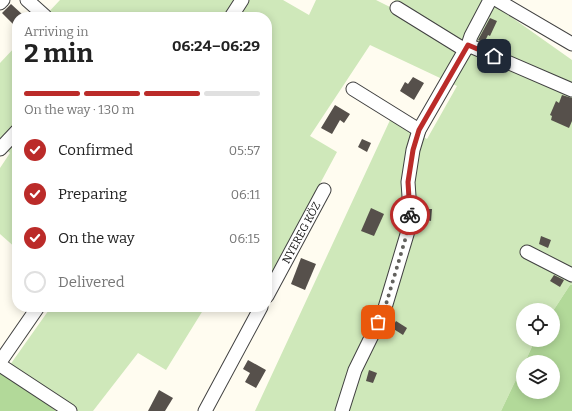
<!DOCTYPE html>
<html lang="en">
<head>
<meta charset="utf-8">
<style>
	:root { --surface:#fff; --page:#f6f6f6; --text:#222; --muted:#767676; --line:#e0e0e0; --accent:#bb2b29 }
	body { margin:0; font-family:Bitter,serif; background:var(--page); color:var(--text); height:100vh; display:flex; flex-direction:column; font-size:15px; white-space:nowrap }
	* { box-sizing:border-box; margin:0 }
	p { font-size:13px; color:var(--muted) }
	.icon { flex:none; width:22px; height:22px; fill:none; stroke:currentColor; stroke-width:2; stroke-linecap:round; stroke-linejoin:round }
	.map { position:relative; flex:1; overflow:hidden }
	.panel { position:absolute; left:12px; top:12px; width:260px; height:300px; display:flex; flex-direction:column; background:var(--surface); border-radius:16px; box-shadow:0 2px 10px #0003 }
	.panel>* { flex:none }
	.tools { position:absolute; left:516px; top:303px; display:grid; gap:8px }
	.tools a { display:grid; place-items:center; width:44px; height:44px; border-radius:50%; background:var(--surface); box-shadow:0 2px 10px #0003; font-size:20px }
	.pin { position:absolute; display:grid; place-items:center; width:34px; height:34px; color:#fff; margin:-17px; border-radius:8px; box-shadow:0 2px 6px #0006 }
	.courier { position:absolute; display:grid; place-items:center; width:40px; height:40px; margin:-20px; border:3px solid #bb2b29; border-radius:50%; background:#fff; color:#222; box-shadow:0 1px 5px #0007 }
	.headline em { font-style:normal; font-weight:700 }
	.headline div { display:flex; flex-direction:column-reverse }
	.headline { display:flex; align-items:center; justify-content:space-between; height:68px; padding:0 12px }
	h1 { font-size:26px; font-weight:700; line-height:30px }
	.bar { display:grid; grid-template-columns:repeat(4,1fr); gap:6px 4px; align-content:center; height:48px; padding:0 12px }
	.bar i { height:5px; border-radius:3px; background:var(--line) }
	.bar .active { background:var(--accent) }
	.bar p { grid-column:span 4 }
	ol { padding:0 12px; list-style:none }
	li { display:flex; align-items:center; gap:12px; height:44px }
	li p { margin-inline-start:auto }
	li .icon { padding:4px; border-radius:50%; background:var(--accent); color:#fff; stroke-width:4 }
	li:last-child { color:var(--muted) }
	li i { width:22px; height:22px; border:2px solid var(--line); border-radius:50% }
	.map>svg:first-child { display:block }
</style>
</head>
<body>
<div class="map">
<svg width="572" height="411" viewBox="0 0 572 411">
	<rect width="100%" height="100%" fill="#fffcf0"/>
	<g fill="#cfe8ba">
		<path d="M60 0H283L309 15 316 0H376L390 7 395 0H487L572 60V285H570L553 311V310H523V340H535L525 362H523V365L501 411H255L391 118 427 139 457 86 370 45 310 136 337 152 272 273 267 270V17H44Z"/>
		<path d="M17 45V249L0 234V168L10 153 0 144V63Z"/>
		<path d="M51 307H205L166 370 138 353 93 411H56L5 372Z"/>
	</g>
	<g fill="#b2d999">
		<path d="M570 285H572V411H501L523 365V392H553V362H525L535 340H553V311Z"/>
		<path d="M0 369 5 372 56 411H0Z"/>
	</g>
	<g fill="#56504b">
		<path d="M11 4 23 15 21 17H17V21L14 25 2 13Z"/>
		<path d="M490 18 497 21 490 36 488 35 484 43 478 40Z"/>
		<path d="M413 77 424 83 414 100 400 91 405 82 408 84Z"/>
		<path d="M562 95 572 98V121L569 128 551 120 552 116 550 115 556 101 559 103Z"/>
		<path d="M335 105 350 114 344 123 340 120 332 134 321 128Z"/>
		<path d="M362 139 371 143 367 152 358 147Z"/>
		<path d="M420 206 428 207V209H432L431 221 427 220V224L419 223Z"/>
		<path d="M371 208 384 214 374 236 361 231Z"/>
		<path d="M541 236 551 240 548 248 539 244Z"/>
		<path d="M301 258 316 264 305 290 291 284Z"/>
		<path d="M554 275 564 280 560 287 550 281Z"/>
		<path d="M396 321 407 328 403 335 392 328Z"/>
		<path d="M248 360 266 370 256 388 245 382 250 373 243 369Z"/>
		<path d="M369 370 377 373 373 383 366 381Z"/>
		<path d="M159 390 173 398 165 411H148Z"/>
	</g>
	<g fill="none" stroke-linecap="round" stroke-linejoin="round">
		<defs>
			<g id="minor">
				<path d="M27 0 45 16"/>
				<path d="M497 0 572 44"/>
				<path d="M0 3 3 0"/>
				<path d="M397 8 465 50"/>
				<path d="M231 17 242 0"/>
				<path d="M468 45 572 90"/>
				<path d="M353 89 419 130"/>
				<path d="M0 149 17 131"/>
				<path d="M527 252 572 275"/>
				<path id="s1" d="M267 296 324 190"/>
				<path d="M0 362 38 307"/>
				<path d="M0 365 70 411"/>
				<path d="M205 411 261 307"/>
				<path d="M342 411 355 370 384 311 408 231 410 211 408 182 413 150 419 130 468 45 471 36 490 0"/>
			</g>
		</defs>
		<use href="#minor" stroke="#414141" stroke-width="15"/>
		<use href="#minor" stroke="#fff" stroke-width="13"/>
	</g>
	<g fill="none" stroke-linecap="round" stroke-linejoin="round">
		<path stroke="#62615d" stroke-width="4" stroke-dasharray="0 7.2" d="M378 322 384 311 408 230 410 215"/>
		<path stroke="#bb2b29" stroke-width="5" d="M410 215 408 182 413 150 419 130 468 45 494 56"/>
	</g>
	<g text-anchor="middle" stroke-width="4" stroke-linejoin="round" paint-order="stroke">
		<g font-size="11" fill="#0e0e0e" stroke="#fff">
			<text dy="4" stroke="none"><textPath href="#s1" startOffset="72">NYEREG KÖZ</textPath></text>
		</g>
	</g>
</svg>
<div class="tools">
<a><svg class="icon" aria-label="locate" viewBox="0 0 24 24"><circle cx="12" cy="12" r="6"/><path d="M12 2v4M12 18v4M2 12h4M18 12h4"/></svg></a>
<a><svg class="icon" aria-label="layers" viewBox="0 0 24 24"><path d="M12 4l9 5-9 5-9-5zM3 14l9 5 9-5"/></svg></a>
</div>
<div class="pin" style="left:378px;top:322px;background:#ea580c"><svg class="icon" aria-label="bag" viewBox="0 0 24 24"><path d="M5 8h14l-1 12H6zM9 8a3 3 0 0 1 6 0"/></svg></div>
<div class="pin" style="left:494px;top:56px;background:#1f2937"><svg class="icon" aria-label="home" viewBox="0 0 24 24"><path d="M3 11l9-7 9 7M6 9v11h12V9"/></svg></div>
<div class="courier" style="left:410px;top:215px"><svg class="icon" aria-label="bike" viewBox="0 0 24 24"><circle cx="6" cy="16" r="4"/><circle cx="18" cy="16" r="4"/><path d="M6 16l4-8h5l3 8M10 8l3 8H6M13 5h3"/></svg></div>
<section class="panel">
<div class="headline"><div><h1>2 min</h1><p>Arriving in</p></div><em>06:24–06:29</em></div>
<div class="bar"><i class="active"></i><i class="active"></i><i class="active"></i><i></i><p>On the way · 130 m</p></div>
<ol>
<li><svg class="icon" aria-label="check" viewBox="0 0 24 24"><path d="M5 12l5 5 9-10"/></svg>Confirmed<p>05:57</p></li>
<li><svg class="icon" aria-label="check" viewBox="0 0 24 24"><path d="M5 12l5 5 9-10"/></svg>Preparing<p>06:11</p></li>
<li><svg class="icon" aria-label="check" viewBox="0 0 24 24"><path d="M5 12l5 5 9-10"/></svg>On the way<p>06:15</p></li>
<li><i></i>Delivered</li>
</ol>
</section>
</div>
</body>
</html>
